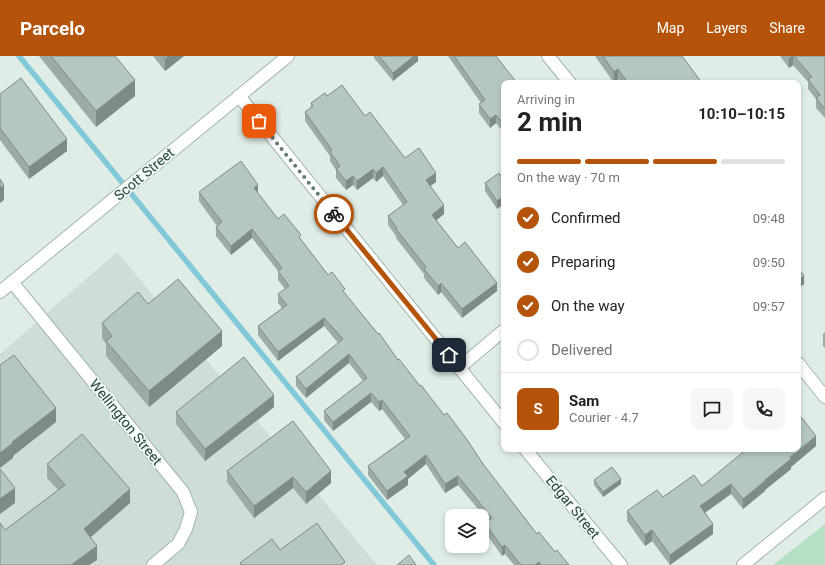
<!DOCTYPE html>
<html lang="en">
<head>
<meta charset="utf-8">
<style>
	:root { --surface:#fff; --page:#f6f6f6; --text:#222; --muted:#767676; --line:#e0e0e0; --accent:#b45309 }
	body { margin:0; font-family:Roboto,sans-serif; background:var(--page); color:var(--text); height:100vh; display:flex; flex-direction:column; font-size:15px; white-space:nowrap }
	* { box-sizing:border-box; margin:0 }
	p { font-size:13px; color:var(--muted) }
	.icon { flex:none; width:22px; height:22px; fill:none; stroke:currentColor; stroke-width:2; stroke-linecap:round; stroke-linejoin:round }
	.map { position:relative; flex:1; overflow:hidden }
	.drawer { position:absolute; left:501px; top:24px; width:300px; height:372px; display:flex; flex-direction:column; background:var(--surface); border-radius:8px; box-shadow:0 2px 6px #0003 }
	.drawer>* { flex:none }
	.fabs { position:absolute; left:445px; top:453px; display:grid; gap:8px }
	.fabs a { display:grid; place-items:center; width:44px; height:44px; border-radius:8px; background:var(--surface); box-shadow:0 2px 6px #0003; font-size:20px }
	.pin { position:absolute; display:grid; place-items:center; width:34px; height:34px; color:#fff; margin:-17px; border-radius:8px; box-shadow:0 2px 6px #0006 }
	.courier { position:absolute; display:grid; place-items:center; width:40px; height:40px; margin:-20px; border:3px solid #b45309; border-radius:50%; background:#fff; color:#222; box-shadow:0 1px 5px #0007 }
	.headline em { font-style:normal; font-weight:700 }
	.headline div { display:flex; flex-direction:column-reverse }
	.headline { display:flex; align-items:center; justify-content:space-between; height:68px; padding:0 16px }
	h1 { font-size:26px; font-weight:700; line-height:30px }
	.bar { display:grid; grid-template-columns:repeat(4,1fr); gap:6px 4px; align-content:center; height:48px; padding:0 16px }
	.bar i { height:5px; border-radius:3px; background:var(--line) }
	.bar .active { background:var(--accent) }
	.bar p { grid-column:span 4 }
	.line { display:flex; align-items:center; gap:10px; padding:0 16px; border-top:1px solid var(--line) }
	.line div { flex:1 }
	.round { display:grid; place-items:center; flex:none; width:42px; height:42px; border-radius:8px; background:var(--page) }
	ol { padding:0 16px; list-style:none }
	li { display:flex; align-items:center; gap:12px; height:44px }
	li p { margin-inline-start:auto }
	li .icon { padding:4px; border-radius:50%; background:var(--accent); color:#fff; stroke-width:4 }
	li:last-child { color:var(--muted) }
	li i { width:22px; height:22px; border:2px solid var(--line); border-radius:50% }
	header { display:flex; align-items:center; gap:24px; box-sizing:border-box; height:56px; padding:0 20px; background:var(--accent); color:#fff }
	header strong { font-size:19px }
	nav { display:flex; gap:22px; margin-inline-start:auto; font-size:14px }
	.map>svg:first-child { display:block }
</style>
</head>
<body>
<header>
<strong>Parcelo</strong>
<nav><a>Map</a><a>Layers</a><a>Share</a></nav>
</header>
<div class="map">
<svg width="825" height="509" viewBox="0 0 825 509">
	<rect width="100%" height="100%" fill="#e0ede7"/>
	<path fill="#ceddd6" d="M117 196 377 509H0V298Z"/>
	<path fill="#b6e0c3" d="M825 468V509H773Z"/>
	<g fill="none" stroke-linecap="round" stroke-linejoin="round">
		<path stroke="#81c8d8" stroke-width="5.5" d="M19 0 434 509"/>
		<defs>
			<g id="minor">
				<path d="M548 0 570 27"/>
				<path d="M239 40 504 367"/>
				<path d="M12 226 183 436 191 456 186 473 178 488 153 509"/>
				<path d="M0 236 288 0"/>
				<path d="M798 307 825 341"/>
				<path d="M459 312 504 274"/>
				<path d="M525 393 621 509"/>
			</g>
			<path id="tertiary" d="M743 509 825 442"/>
		</defs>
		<use href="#minor" stroke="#a2b5af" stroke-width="14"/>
		<use href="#tertiary" stroke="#a2b5af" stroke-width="14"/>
		<use href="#minor" stroke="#fff" stroke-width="12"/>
		<use href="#tertiary" stroke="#fff" stroke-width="12"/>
	</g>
	<g fill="#9caca5">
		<path d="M39 0H115L135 40 96 71Z"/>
		<path d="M153 0H184L165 15Z"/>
		<path d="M374 0H418V5L393 25 374 2Z"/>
		<path d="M448 0H496L504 27V77L496 67 490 72 479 57V48L481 47Z"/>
		<path d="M595 0H682L702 27H621L618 23 614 27Z"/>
		<path d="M780 0H825V62L816 52V43L808 33V26L793 9 789 12Z"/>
		<path d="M0 38 67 95 29 123 0 84Z"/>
		<path d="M327 40 365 60 405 102 436 126 430 130 444 158 436 164 458 192 497 235 462 262 441 236 438 239 424 222V218L396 182V180L388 169V160L403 149 383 120 376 126 373 122 357 134 353 129 346 134 336 122V114L330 105V100L305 65V56L311 52V47Z"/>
		<path d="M499 117 497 153 485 135V127Z"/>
		<path d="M199 136 258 138 278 163 301 184 328 219 345 238 398 304 444 359 537 478 569 509H514L505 498 502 500 485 476V467L488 465 458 429 445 437 426 408 408 423V429L387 444 368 419V410L405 383 382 353 379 355 371 346 333 375 324 364V355L363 325 349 307 306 342 296 330V321L338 287 324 270 278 305 258 279V270L282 252 278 247V238L285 233 278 224V215L252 182 231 199 216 180V171L217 170 199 145Z"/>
		<path d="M148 248 222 290 149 351 106 300V288L102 282V267Z"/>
		<path d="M825 276V292L823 290V278Z"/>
		<path d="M274 351 205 405 176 368V356Z"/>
		<path d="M293 365 331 427 306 448 293 432 254 462 227 426V415Z"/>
		<path d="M816 390 791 411V413L765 434V435L743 453 731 438 705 457 713 478 670 509 652 485 645 490 627 465V455L663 441 702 430Z"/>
		<path d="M47 408 130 447 90 481 97 504 89 509H0L5 474 58 434 47 422Z"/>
		<path d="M594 424 621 428 603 441 594 429Z"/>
	</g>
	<g fill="#7f8c86">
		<path d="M169 0H184L165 15V3Z"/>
		<path d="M414 0H418V5L393 25V17Z"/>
		<path d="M792 0H793V9L789 12V2Z"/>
		<path d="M618 13V23L614 27V16Z"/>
		<path d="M135 24V40L96 71V55Z"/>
		<path d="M496 59V67L490 72V63Z"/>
		<path d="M67 83V95L29 123V111Z"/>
		<path d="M383 111V120L376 126V117Z"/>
		<path d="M373 113V122L357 134V125Z"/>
		<path d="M436 117V126L426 133V124Z"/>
		<path d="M353 120V129L346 134V125Z"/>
		<path d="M4 129V144L0 147V132Z"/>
		<path d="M258 129V138L254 132Z"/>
		<path d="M504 140V148L497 153V145Z"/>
		<path d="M444 149V158L432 168V159Z"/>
		<path d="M252 173V182L231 199V190Z"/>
		<path d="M804 220V228L798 233V224Z"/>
		<path d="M441 227V236L438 239V230Z"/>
		<path d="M497 227V235L462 262V253Z"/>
		<path d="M324 262V270L278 305V296Z"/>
		<path d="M222 275V290L149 351V335Z"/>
		<path d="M349 298V307L306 342V333Z"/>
		<path d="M371 337V346L333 375V366Z"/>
		<path d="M274 339V351L205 405V393Z"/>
		<path d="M382 344V353L379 355V346Z"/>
		<path d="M56 352V366L13 400V402L0 412V397L12 386Z"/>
		<path d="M816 380V390L791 411V413L765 434V435L743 453V443Z"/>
		<path d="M426 399V408L408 423V429L387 444V435L404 416Z"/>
		<path d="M331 415V427L306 448V436Z"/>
		<path d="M458 420V429L445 437V428Z"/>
		<path d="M293 421V432L254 462V450Z"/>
		<path d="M621 423V428L603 441V436Z"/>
		<path d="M731 428V438L700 460V450Z"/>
		<path d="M15 432V447L0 458V443Z"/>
		<path d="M130 433V447L84 487V473Z"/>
		<path d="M713 468V478L670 509V499Z"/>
		<path d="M652 474V485L645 490V479Z"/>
		<path d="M505 489V498L502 500V491Z"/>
		<path d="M97 490V504L89 509H71Z"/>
		<path d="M539 506V509H535Z"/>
	</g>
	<g fill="#b5c8c0" stroke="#7f8c86">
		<path d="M51 0H115L135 24 96 55Z"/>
		<path d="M163 0H169L165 3Z"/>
		<path d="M379 0H414L393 17Z"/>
		<path d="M454 0H496L517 27H504V69L496 59 490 63 479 48 485 44Z"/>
		<path d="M603 0H682L702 27H628L618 13 614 16Z"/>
		<path d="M794 0H825V53L816 42 820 39 808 23 812 21Z"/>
		<path d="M21 22 67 83 29 111 0 72V38Z"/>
		<path d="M342 29 365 60 370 56 405 102 419 92 436 117 426 124 444 149 432 159 458 192 465 186 497 227 462 253 441 227 438 230 424 213 426 211 396 173 397 172 388 160 407 146 383 111 376 117 373 113 357 125 353 120 346 125 336 113 340 110 330 96 332 94 305 56 313 50 311 47 325 37 327 40Z"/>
		<path d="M241 105 258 129 254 132 278 163 284 158 301 179 299 181 328 219 332 216 345 233 343 235 378 278 379 277 398 304 399 303 420 330 421 329 444 359 447 357 468 385 483 408 537 478 539 476 555 496 557 494 569 509H541L539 506 535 509H521L505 489 502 491 485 467 492 462 458 420 445 428 426 399 404 416 408 420 387 435 368 410 410 380 382 344 379 346 371 337 333 366 324 355 367 322 349 298 306 333 296 321 343 283 324 262 278 296 258 270 287 249 278 238 289 230 278 215 282 212 252 173 231 190 216 171 222 166 199 136Z"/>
		<path d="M499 117 504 125V140L497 145 485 127Z"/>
		<path d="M0 123 4 129 0 132Z"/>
		<path d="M798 212 804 220 798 224Z"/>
		<path d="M178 223 222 275 149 335 106 285 112 280 102 267 138 236 148 248Z"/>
		<path d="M14 299 56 352 12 386 13 387 0 397V309Z"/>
		<path d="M244 301 274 339 205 393 176 356Z"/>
		<path d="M798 357 816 380 790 401 791 403 765 424V425L743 443 731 428 700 450 713 468 670 499 652 474 645 479 627 455 657 434 663 441 694 419 702 430 747 393H798Z"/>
		<path d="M293 365 331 415 306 436 293 421 254 450 227 415Z"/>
		<path d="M82 378 130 433 84 473 97 490 71 509H0V467L5 474 65 429 47 408Z"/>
		<path d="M612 411 621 423 603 436 594 424Z"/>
		<path d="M0 413 15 432 0 443Z"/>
		<path d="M317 467 345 506 341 509H241L240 507 272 483 280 494Z"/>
		<path d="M409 499 416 509H397Z"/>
	</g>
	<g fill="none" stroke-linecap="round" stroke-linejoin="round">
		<path stroke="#637c75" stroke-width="4" stroke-dasharray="0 7.2" d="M259 65 334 158"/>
		<path stroke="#b45309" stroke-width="5" d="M334 158 449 299"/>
	</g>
	<g text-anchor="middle" stroke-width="3.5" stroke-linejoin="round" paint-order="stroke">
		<g font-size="14" fill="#1f3f37" stroke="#f1f9f5">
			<text transform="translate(144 118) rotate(-40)" y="5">Scott Street</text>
			<text transform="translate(126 366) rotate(51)" y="5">Wellington Street</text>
			<text transform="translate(573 451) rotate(51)" y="5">Edgar Street</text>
		</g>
	</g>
</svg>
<div class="fabs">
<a><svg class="icon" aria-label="layers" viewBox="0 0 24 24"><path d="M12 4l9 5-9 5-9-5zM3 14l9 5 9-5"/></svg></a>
</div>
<div class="pin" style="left:259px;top:65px;background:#ea580c"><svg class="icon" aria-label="bag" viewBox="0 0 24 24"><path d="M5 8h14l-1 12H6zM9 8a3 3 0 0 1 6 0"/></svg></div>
<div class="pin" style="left:449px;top:299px;background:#1f2937"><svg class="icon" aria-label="home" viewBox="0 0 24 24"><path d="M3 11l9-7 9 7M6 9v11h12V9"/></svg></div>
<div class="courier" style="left:334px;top:158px"><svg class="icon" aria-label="bike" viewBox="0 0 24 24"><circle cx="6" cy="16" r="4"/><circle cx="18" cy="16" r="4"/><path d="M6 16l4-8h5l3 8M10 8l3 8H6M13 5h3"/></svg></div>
<section class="drawer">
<div class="headline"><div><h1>2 min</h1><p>Arriving in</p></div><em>10:10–10:15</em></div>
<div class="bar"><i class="active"></i><i class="active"></i><i class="active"></i><i></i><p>On the way · 70 m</p></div>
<ol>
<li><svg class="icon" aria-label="check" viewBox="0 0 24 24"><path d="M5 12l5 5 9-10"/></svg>Confirmed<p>09:48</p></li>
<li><svg class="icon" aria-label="check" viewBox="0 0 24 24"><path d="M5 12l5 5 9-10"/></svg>Preparing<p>09:50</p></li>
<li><svg class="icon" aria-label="check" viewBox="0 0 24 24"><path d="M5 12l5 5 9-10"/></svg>On the way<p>09:57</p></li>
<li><i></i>Delivered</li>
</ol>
<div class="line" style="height:72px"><b class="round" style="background:var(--accent);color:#fff">S</b><div><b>Sam</b><p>Courier · 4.7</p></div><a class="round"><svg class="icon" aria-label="chat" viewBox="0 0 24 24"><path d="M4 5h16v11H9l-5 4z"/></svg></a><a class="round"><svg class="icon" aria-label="phone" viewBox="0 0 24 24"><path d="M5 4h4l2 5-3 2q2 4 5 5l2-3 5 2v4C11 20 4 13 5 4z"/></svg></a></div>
</section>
</div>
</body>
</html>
